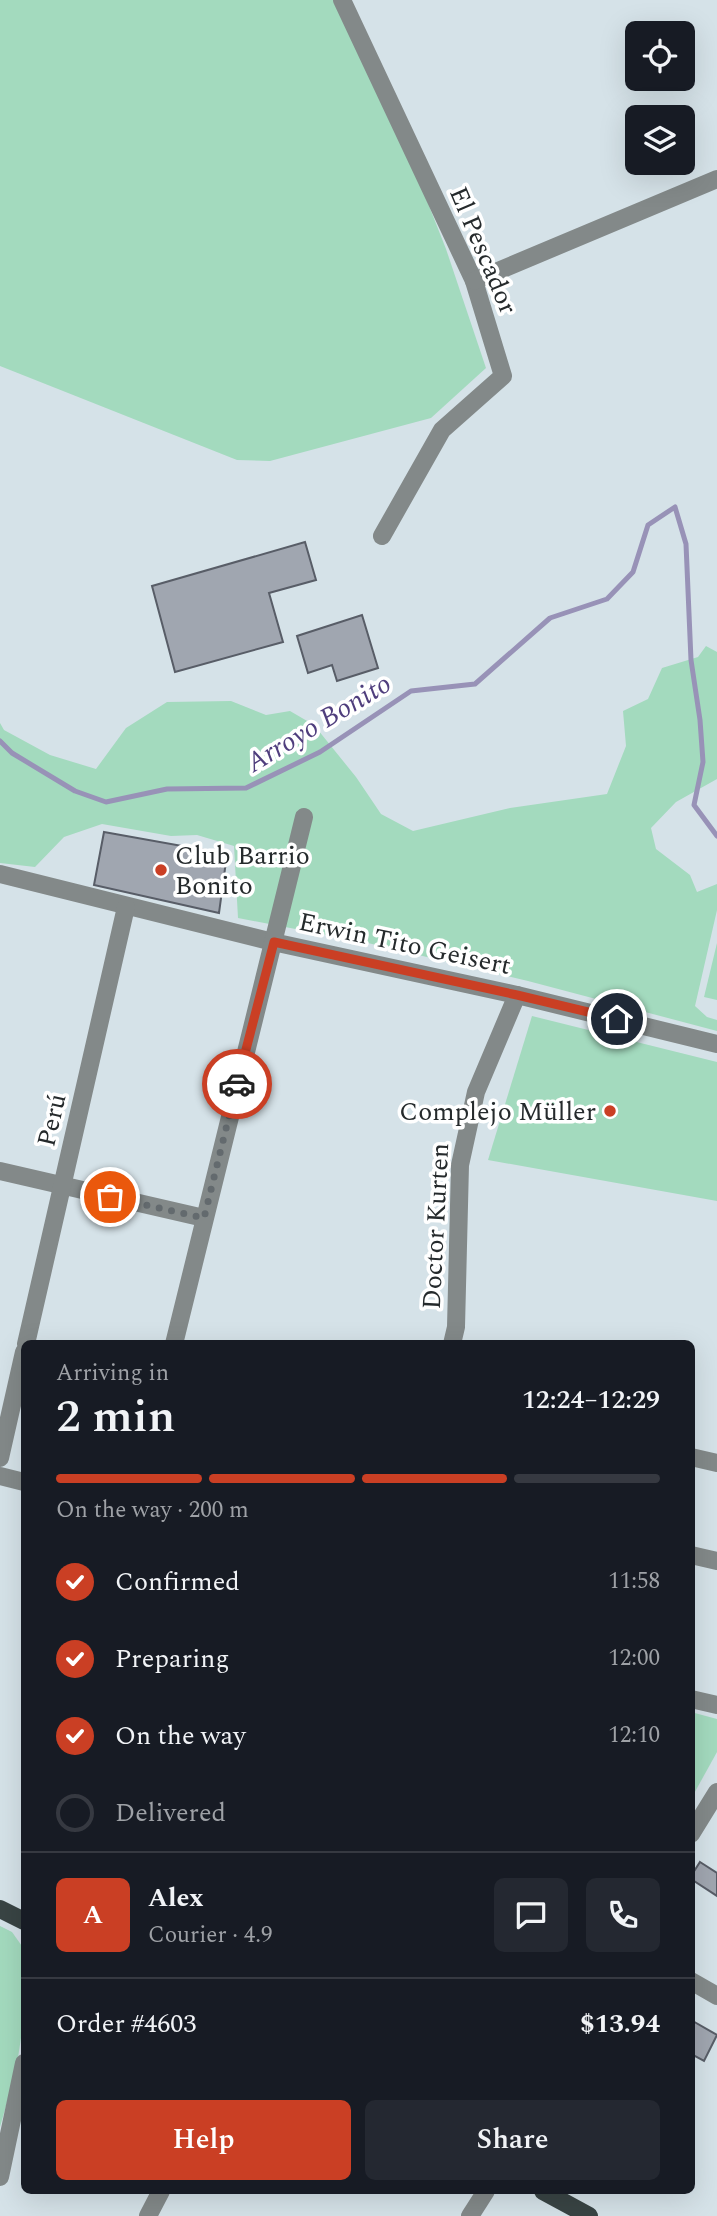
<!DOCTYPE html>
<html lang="en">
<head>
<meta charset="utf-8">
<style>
	:root { --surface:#171b24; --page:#242831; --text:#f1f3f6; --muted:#9ea1a6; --line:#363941; --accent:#ca3f24 }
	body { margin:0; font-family:Spectral,serif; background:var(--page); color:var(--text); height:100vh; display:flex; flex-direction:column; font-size:26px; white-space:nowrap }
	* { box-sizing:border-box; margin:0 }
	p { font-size:23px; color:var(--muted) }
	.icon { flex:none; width:38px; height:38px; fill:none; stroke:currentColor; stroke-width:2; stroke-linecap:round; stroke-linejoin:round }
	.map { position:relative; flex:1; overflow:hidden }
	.details { position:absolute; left:21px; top:1340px; width:674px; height:854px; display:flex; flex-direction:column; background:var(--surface); border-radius:10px; box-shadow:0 7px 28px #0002 }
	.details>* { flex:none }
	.tools { position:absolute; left:625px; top:21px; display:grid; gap:14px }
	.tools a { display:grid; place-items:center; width:70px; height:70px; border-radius:10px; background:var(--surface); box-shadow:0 7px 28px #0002; font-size:35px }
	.pin { position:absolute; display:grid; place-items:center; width:60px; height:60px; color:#fff; margin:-30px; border:4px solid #fff; border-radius:50%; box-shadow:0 2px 7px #0007 }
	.courier { position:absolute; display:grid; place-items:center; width:70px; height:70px; margin:-35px; border:5px solid #ca3f24; border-radius:50%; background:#fff; color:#222; box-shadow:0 2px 9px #0007 }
	.headline em { font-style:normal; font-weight:600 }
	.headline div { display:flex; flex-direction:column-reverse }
	.headline { display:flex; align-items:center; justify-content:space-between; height:119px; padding:0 35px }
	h1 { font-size:46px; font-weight:600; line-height:52px }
	.bar { display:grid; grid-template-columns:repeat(4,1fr); gap:10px 7px; align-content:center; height:84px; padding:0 35px }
	.bar i { height:9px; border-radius:5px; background:var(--line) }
	.bar .active { background:var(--accent) }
	.bar p { grid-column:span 4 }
	.line { display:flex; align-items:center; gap:18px; padding:0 35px; border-top:2px solid var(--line) }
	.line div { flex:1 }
	.round { display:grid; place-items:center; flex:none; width:74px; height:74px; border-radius:10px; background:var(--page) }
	ol { padding:0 35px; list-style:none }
	li { display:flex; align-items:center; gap:21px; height:77px }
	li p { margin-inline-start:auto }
	li .icon { padding:7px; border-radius:50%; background:var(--accent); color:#fff; stroke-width:4 }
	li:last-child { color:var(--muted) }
	li i { width:38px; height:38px; border:4px solid var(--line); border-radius:50% }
	.cta { display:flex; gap:14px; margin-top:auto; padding:14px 35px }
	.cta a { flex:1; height:80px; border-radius:10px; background:var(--accent); color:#fff; font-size:28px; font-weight:600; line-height:80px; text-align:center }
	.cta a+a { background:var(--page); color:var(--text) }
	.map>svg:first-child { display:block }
</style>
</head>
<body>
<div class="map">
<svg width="717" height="2216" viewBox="0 0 717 2216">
	<rect width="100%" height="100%" fill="#d5e2e8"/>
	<g fill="#a3dabe">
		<path d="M0 0H348L446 249 486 368 431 418 270 461 237 460 0 366Z"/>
		<path d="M706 646 717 652V779L676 802 651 828 656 849 690 875 697 892 717 884V910L695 1006 707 1017 717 1020V1031L528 981 368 943 238 918 234 846 197 835 171 836 102 824 64 837 35 867 0 863V723L4 730 50 755 96 769 126 728 167 702 231 701 266 715 290 711 314 725 356 777 381 814 413 831 510 808 607 794 626 746 623 711 648 699 662 668 698 657Z"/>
		<path d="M717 943V1000L704 997Z"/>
		<path d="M532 1016 717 1062V1201L488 1160Z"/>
		<path d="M691 1712 717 1719V1752L691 1799Z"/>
		<path d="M0 1926 12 1932 24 1949V2018L16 2071 0 2127Z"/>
	</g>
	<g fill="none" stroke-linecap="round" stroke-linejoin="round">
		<path stroke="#9892b7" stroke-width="5" d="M0 741 12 753 75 791 106 802 167 789 246 788 320 752 411 691 475 684 550 618 607 599 633 572 648 525 675 507 686 544 691 660 700 720 703 762 694 805 717 836"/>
	</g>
	<g fill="#a0a6b0" stroke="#585d67" stroke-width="2">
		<path d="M305 542 316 580 269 593 283 642 175 672 152 586Z"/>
		<path d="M362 615 378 668 337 681 332 665 308 673 297 636Z"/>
		<path d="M104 832 227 854 219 913 94 885Z"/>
		<path d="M700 1862 717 1873V1896L691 1879V1876Z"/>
		<path d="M691 2020 717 2035 704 2061 691 2054Z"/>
	</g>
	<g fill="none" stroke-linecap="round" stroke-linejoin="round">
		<g stroke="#838989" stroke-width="18">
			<path d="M342 0 474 281 503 376 442 430 382 536"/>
			<path d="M474 281 717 179"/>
			<path d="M0 874 273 942 517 995 717 1044"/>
			<path d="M0 1171 204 1218"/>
			<path d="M26 1344 126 907"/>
			<path d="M174 1344 304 817"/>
			<path d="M452 1344 456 1327 460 1165 476 1092 517 995"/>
			<path d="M691 1457 717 1463"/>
			<path d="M0 1458 24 1352"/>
			<path d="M0 1476 24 1482"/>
			<path d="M691 1555 717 1561"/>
			<path d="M691 1699 717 1705"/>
			<path d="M691 1834 717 1792"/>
			<path d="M691 1981 717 1996"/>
			<path d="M0 2177 24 2063"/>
			<path d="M148 2216 161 2191"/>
			<path d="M470 2216 486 2191"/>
		</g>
		<g stroke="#394444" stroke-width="18">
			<path d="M0 1909 24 1921"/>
			<path d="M543 2191 589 2216"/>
		</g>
	</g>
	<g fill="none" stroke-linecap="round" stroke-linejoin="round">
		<path stroke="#636a6e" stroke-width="7" stroke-dasharray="0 12.6" d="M110 1197 204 1218 237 1084"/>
		<path stroke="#ca3f24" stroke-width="9" d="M237 1084 274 942 517 995 617 1019"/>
	</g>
	<g fill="#ca3f24" stroke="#fff" stroke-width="2.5">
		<circle cx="161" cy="870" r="7"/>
		<circle cx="610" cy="1111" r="7"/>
	</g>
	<g text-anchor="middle" stroke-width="7" stroke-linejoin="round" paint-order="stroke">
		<g font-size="26" fill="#252a2c" stroke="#fff">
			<text transform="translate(484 250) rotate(67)" y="9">El Pescador</text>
			<text transform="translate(405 943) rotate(12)" y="9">Erwin Tito Geisert</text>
			<text transform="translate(51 1120) rotate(-77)" y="9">Perú</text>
			<text transform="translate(435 1226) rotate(-87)" y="9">Doctor Kurten</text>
		</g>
		<g font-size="26" fill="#252a2c" stroke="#fff" text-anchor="start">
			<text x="175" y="864">Club Barrio<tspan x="175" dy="30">Bonito</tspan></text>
			<text x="596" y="1120" text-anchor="end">Complejo Müller</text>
		</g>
		<g font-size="28" font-style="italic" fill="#4f3e7d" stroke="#fff">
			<text transform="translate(318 722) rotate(-31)" y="10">Arroyo Bonito</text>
		</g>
	</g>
</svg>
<div class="tools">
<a><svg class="icon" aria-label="locate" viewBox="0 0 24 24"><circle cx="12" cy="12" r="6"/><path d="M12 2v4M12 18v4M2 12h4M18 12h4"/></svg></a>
<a><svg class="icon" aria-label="layers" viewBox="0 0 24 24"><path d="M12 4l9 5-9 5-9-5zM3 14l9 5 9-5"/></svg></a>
</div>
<div class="pin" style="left:110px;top:1197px;background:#ea580c"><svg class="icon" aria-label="bag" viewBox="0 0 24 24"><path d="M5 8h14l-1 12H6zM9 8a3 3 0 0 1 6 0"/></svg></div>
<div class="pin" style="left:617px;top:1019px;background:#1f2937"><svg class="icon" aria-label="home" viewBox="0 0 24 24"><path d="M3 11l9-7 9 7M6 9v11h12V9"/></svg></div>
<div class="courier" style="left:237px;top:1084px"><svg class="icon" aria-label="car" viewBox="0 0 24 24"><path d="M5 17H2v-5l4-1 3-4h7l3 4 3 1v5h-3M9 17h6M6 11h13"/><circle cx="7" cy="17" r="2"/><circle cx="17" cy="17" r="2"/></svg></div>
<section class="details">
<div class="headline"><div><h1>2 min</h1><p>Arriving in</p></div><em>12:24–12:29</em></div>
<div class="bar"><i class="active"></i><i class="active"></i><i class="active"></i><i></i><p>On the way · 200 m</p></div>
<ol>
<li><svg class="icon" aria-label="check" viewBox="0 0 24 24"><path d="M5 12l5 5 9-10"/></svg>Confirmed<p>11:58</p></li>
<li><svg class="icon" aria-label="check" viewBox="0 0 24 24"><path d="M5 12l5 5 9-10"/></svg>Preparing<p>12:00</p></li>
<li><svg class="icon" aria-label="check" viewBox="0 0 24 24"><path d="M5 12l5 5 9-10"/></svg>On the way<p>12:10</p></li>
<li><i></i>Delivered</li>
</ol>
<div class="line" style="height:126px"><b class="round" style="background:var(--accent);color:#fff">A</b><div><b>Alex</b><p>Courier · 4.9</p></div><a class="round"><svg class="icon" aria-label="chat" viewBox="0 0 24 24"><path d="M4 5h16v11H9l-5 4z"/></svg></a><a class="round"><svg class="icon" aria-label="phone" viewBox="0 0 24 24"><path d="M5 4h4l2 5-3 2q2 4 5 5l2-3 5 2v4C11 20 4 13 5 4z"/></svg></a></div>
<div class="line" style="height:91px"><div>Order #4603</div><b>$13.94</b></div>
<div class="cta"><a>Help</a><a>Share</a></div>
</section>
</div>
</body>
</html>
